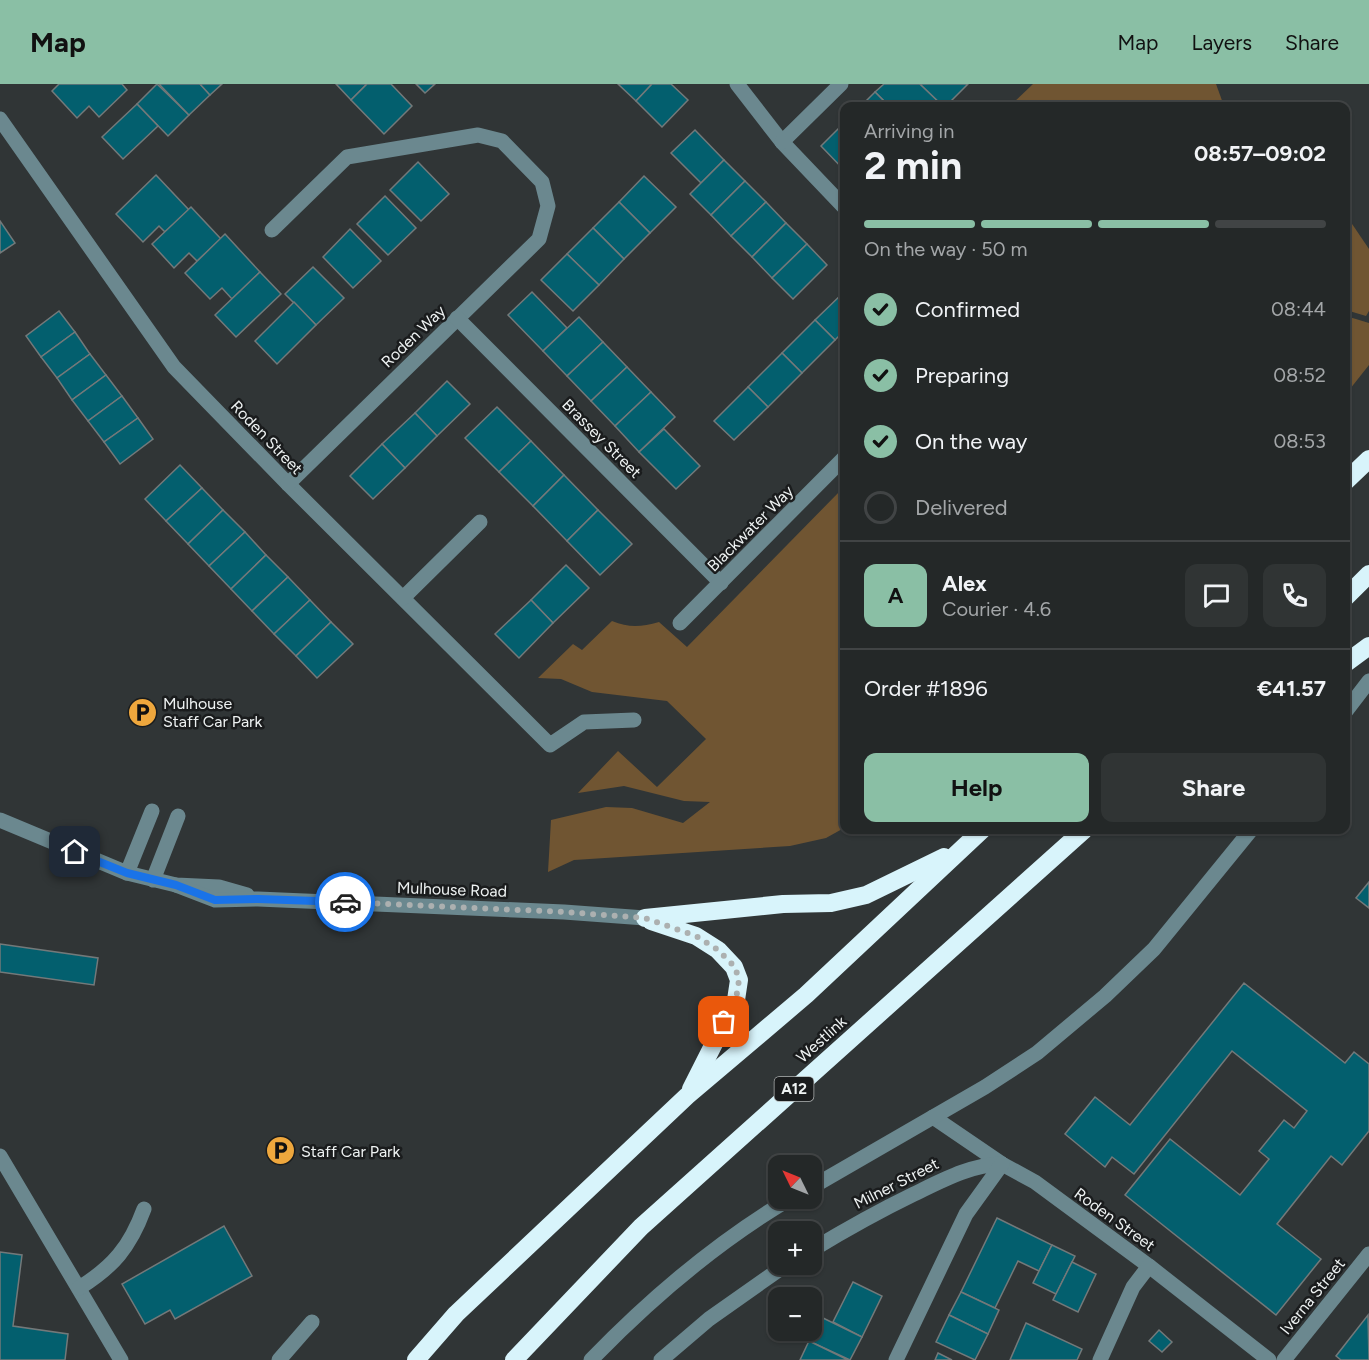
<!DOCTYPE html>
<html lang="en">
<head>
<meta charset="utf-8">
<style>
	:root { --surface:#242828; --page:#303434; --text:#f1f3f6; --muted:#a3a6a8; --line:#414445; --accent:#8abfa5 }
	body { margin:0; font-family:Figtree,sans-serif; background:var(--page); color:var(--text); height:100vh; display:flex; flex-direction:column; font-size:22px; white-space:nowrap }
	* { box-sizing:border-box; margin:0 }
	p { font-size:20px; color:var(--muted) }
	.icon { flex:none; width:33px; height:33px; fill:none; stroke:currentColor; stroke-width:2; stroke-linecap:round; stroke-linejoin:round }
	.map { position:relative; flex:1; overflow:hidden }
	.panel { position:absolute; left:840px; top:18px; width:510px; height:732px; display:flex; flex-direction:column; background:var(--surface); border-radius:12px; box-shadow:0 2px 4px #0004,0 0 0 2px var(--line) }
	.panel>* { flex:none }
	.needle { width:39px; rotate:313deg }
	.controls { position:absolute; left:768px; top:1071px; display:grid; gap:12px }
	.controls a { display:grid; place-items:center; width:54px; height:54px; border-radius:12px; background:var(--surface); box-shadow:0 2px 4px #0004,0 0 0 2px var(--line); font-size:30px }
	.pin { position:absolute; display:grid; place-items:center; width:51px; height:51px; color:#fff; margin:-26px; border-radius:12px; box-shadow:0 3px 9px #0006 }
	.courier { position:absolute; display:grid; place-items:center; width:60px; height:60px; margin:-30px; border:4px solid #1a73e8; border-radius:50%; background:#fff; color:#222; box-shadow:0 2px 8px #0007 }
	.summary em { font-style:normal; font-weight:700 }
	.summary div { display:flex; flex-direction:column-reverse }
	.summary { display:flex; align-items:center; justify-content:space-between; height:102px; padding:0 24px }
	h1 { font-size:39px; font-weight:700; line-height:45px }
	.bar { display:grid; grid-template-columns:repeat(4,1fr); gap:9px 6px; align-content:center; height:72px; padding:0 24px }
	.bar i { height:8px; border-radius:4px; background:var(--line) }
	.bar .selected { background:var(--accent) }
	.bar p { grid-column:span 4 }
	.line { display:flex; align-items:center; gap:15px; padding:0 24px; border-top:2px solid var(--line) }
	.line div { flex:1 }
	.round { display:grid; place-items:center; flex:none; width:63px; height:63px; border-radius:12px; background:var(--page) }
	ol { padding:0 24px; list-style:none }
	li { display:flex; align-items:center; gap:18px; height:66px }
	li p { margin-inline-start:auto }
	li .icon { padding:6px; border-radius:50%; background:var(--accent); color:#111; stroke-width:4 }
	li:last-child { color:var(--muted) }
	li i { width:33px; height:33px; border:3px solid var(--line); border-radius:50% }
	.primary-button { display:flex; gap:12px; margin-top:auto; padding:12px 24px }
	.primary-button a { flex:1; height:69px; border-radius:12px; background:var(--accent); color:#111; font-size:24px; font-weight:700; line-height:69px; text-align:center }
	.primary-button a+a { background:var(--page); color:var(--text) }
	header { display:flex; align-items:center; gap:36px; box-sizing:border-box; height:84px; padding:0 30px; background:var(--accent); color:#111 }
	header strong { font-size:28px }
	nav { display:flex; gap:33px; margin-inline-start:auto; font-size:21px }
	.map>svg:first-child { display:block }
</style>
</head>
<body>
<header>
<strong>Map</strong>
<nav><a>Map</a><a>Layers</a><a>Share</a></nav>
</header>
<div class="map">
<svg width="1369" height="1276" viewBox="0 0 1369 1276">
	<rect width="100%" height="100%" fill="#303536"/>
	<g fill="#705532">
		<path d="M1033 0H1216L1224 22H1010Z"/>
		<path d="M1346 131 1369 165V227L1366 232 1346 226Z"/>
		<path d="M1346 232 1369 239V281L1346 310Z"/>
		<path d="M844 406V744L826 754 790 762 574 776 548 788 551 736 606 723 632 724 683 739 710 718 684 717 624 702 578 709 618 667 657 703 706 655 667 617 592 608 561 595 538 594 573 560 582 566 612 537C629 544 641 543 659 538L687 563 840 407Z"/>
	</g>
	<g fill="#035f6e" stroke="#73797a" stroke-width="1.5">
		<path d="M59 0H122L127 6 99 33 89 22 77 34 52 7Z"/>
		<path d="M157 0 189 31 168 52 137 20Z"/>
		<path d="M159 0H200L210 11 189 31Z"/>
		<path d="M200 0H222L210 11Z"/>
		<path d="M336 0H367L351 16Z"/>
		<path d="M367 0H391L412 22 384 50 351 16Z"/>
		<path d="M416 0H435L425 9Z"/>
		<path d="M618 0H652L636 17Z"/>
		<path d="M652 0H671L688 16 662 43 636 17Z"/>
		<path d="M884 0H920L943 22H889L875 8Z"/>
		<path d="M920 0H968L946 22H943Z"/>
		<path d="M875 8 889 22H861Z"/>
		<path d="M137 20 158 42 123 75 102 53Z"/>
		<path d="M844 39V86L821 62Z"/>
		<path d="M695 46 724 76 701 99 671 69Z"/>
		<path d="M724 76 745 97 711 131 690 110Z"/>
		<path d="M418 78 449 110 421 137 390 106Z"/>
		<path d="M156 91 189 126 165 148 159 142 143 158 116 130Z"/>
		<path d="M644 92 676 123 650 149 619 118Z"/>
		<path d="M745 97 766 118 731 152 711 131Z"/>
		<path d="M385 112 416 144 388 171 357 140Z"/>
		<path d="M619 118 650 149 624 175 593 144Z"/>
		<path d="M766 118 786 139 752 173 731 152Z"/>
		<path d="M191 123 221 155 197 177 189 169 174 184 152 160Z"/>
		<path d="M0 137 15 159 0 169Z"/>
		<path d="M786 139 807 160 772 194 752 173Z"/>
		<path d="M593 144 624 175 599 201 567 170Z"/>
		<path d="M350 145 381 177 353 204 323 173Z"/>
		<path d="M225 150 260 188 232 215 222 204 210 215 185 189Z"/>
		<path d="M807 160 827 181 793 215 772 194Z"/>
		<path d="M567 170 599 201 573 227 541 196Z"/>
		<path d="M313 183 344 214 316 241 285 210Z"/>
		<path d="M260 188 281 210 236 253 215 231Z"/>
		<path d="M532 208 567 244 543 267 508 231Z"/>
		<path d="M844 208V247L835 256 815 236Z"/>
		<path d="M294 218 316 241 277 280 255 257Z"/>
		<path d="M59 227 75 248 41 273 26 252Z"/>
		<path d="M579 233 603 258 567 292 543 267Z"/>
		<path d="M815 236 835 256 802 289 782 269Z"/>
		<path d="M75 248 90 270 57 294 41 273Z"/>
		<path d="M603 258 627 283 591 317 567 292Z"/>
		<path d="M782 269 802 289 768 323 748 303Z"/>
		<path d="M90 270 106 291 72 316 57 294Z"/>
		<path d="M627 283 651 308 615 342 591 317Z"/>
		<path d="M106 291 122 312 88 337 72 316Z"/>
		<path d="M447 297 470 320 437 352 415 329Z"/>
		<path d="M748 303 768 323 734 356 714 337Z"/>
		<path d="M651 308 675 333 639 368 615 342Z"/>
		<path d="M122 312 138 334 104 358 88 337Z"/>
		<path d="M497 323 531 357 499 388 465 354Z"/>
		<path d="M415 329 437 352 405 384 382 360Z"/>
		<path d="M138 334 153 355 120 380 104 358Z"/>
		<path d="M664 345 700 382 676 405 639 368Z"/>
		<path d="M531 357 564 391 533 422 499 388Z"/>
		<path d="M382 360 405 384 373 415 350 392Z"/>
		<path d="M180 381 202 404 166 437 145 415Z"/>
		<path d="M564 391 598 426 567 457 533 422Z"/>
		<path d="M202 404 223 426 188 460 166 437Z"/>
		<path d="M223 426 245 448 209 482 188 460Z"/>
		<path d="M598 426 632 460 600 491 567 457Z"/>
		<path d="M245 448 266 471 231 505 209 482Z"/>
		<path d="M266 471 288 493 252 527 231 505Z"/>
		<path d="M566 481 589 504 553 539 531 516Z"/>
		<path d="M288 493 310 516 274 550 252 527Z"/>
		<path d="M310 516 331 538 296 572 274 550Z"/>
		<path d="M531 516 553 539 519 574 495 550Z"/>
		<path d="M331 538 353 560 317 594 296 572Z"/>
		<path d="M1369 798V824L1356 814Z"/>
		<path d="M0 860 98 874 94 901 0 888Z"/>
		<path d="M1244 899 1345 979 1354 968 1369 980V1047L1342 1081 1331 1072 1277 1140 1321 1175 1276 1231 1125 1111 1170 1055 1240 1111 1269 1075 1259 1067 1284 1036 1294 1044 1307 1027 1232 967 1134 1090 1112 1073 1105 1083 1065 1050 1095 1013 1130 1041Z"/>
		<path d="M997 1134 1052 1161 1039 1187 1018 1177 995 1224 961 1208Z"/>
		<path d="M224 1142 252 1192 175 1235 170 1226 145 1240 122 1200Z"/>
		<path d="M1052 1161 1075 1172 1056 1210 1033 1199Z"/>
		<path d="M0 1168 22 1171 13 1242 68 1250 65 1276H0Z"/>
		<path d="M1072 1178 1096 1190 1078 1228 1053 1216Z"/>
		<path d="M853 1198 882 1212 862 1253 833 1238Z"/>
		<path d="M961 1208 999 1226 988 1250 949 1231Z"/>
		<path d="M949 1231 988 1250 975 1276 936 1258Z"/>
		<path d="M1368 1231 1369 1276H1341L1336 1272Z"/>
		<path d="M821 1233 862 1253 850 1276 809 1257Z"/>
		<path d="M1026 1239 1082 1265 1077 1276H1010Z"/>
		<path d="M1159 1246 1172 1258 1162 1268 1149 1257Z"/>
		<path d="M809 1257 848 1276H800Z"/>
		<path d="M938 1269 952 1276H935Z"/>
	</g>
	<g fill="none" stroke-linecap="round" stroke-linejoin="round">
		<g stroke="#6b888f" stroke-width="15">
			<path d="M737 0 782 58 844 123"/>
			<path d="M0 35 174 283 288 400 550 661 584 638 634 636"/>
			<path d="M782 58 841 0"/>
			<path d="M272 146 347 73 478 51 502 57 542 98 548 122 539 155 288 400"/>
			<path d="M457 234 721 499"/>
			<path d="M403 514 480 438"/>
			<path d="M680 539 844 374"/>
			<path d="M1346 627 1369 597"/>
			<path d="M0 736 127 789 176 801 219 803 247 811"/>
			<path d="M127 789 152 727"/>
			<path d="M153 796 178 732"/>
			<path d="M176 801 215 816 258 815 564 828 645 834"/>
			<path d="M933 1033 1002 1080 1035 1098 1149 1182 1269 1276"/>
			<path d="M0 1072 121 1276"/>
			<path d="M812 1103 985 1003 1037 969 1105 912 1154 865 1251 746"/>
			<path d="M812 1166C845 1146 879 1127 914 1110 943 1096 970 1081 1002 1080"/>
			<path d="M79 1204C113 1183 130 1163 144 1125"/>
			<path d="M279 1276 312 1238"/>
			<path d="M591 1276C651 1214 717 1158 791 1114"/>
			<path d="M661 1276 709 1235 787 1180"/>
			<path d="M896 1276 966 1130 1002 1080"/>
			<path d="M1100 1276 1133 1203 1149 1182"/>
			<path d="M1284 1276 1369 1170"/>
		</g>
		<g stroke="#d8f4fb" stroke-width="18">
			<path d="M1346 397 1369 375"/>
			<path d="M1346 513 1369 490"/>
			<path d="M1346 579 1369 562"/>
			<path d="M645 834 783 820 831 819 866 811 944 773"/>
			<path d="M651 837 696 852 718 866 734 883 739 896 736 916 691 1005"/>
			<path d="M416 1276 456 1230 687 1012 806 911 982 746"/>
			<path d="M514 1276 641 1143 1084 746"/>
		</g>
	</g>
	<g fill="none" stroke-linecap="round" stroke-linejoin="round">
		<path stroke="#acb0b0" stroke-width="6" stroke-dasharray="0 10.8" d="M345 818 564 828 645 834 696 852 718 866 735 883 739 896 736 915 724 938"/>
		<path stroke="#1a73e8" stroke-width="8" d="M75 768 127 789 176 801 215 816 258 815 345 818"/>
	</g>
	<defs>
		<symbol id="parking-disc" viewBox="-11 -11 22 22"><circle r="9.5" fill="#eea73d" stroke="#1a1c1d"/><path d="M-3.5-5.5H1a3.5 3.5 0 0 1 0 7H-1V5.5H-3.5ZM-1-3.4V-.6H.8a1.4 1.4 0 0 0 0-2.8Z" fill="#111"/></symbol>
	</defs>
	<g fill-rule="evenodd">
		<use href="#parking-disc" x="126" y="612" width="33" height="33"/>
		<use href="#parking-disc" x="264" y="1050" width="33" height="33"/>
	</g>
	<g text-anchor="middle" stroke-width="5" stroke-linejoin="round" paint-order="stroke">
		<rect fill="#1a1c1d" stroke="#aeb2b2" stroke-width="1.5" x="774.5" y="993" width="39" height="24" rx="4.5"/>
		<g font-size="15" font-weight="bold" fill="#eef2f2">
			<text x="794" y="1010">A12</text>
		</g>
		<g font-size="16" fill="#eef2f2" stroke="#1a1c1d">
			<text transform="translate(413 252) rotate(-44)" y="6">Roden Way</text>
			<text transform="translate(267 353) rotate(46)" y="6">Roden Street</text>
			<text transform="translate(602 354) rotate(45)" y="6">Brassey Street</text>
			<text transform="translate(750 444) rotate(-45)" y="6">Blackwater Way</text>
			<text transform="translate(452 805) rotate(2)" y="6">Mulhouse Road</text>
			<text transform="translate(821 955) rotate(-42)" y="6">Westlink</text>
			<text transform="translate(896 1099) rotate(-27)" y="6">Milner Street</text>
			<text transform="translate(1115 1135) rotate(36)" y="6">Roden Street</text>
			<text transform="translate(1312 1212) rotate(-51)" y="6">Iverna Street</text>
		</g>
		<g font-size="16" fill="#eef2f2" stroke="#1a1c1d" text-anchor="start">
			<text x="163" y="625">Mulhouse<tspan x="163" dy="18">Staff Car Park</tspan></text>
			<text x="301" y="1073">Staff Car Park</text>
		</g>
	</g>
</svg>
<div class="controls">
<a><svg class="needle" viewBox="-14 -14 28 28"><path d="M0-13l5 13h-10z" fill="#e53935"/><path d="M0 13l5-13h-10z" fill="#a3a6a8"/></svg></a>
<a>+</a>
<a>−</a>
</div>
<div class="pin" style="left:724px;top:938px;background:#ea580c"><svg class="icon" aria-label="bag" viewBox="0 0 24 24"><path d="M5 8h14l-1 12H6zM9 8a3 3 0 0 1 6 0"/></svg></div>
<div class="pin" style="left:75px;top:768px;background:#1f2937"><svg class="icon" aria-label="home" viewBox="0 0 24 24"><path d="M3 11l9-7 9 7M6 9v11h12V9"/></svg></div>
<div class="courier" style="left:345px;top:818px"><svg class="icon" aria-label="car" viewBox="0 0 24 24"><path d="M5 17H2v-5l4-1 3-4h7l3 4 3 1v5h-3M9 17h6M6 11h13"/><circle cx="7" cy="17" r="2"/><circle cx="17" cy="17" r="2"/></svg></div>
<section class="panel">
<div class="summary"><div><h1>2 min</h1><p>Arriving in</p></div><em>08:57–09:02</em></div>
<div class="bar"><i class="selected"></i><i class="selected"></i><i class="selected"></i><i></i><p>On the way · 50 m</p></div>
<ol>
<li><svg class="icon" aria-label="check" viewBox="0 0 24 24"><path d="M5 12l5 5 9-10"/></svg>Confirmed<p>08:44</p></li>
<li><svg class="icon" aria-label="check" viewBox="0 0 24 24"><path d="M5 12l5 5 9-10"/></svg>Preparing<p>08:52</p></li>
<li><svg class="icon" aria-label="check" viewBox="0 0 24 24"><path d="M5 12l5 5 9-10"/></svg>On the way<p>08:53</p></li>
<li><i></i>Delivered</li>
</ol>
<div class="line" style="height:108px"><b class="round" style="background:var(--accent);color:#111">A</b><div><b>Alex</b><p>Courier · 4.6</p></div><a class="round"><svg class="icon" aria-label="chat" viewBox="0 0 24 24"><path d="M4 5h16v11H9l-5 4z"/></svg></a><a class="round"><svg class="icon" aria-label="phone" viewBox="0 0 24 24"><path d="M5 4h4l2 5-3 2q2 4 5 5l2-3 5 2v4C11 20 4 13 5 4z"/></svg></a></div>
<div class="line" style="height:78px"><div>Order #1896</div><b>€41.57</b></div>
<div class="primary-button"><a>Help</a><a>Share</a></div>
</section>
</div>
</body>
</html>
